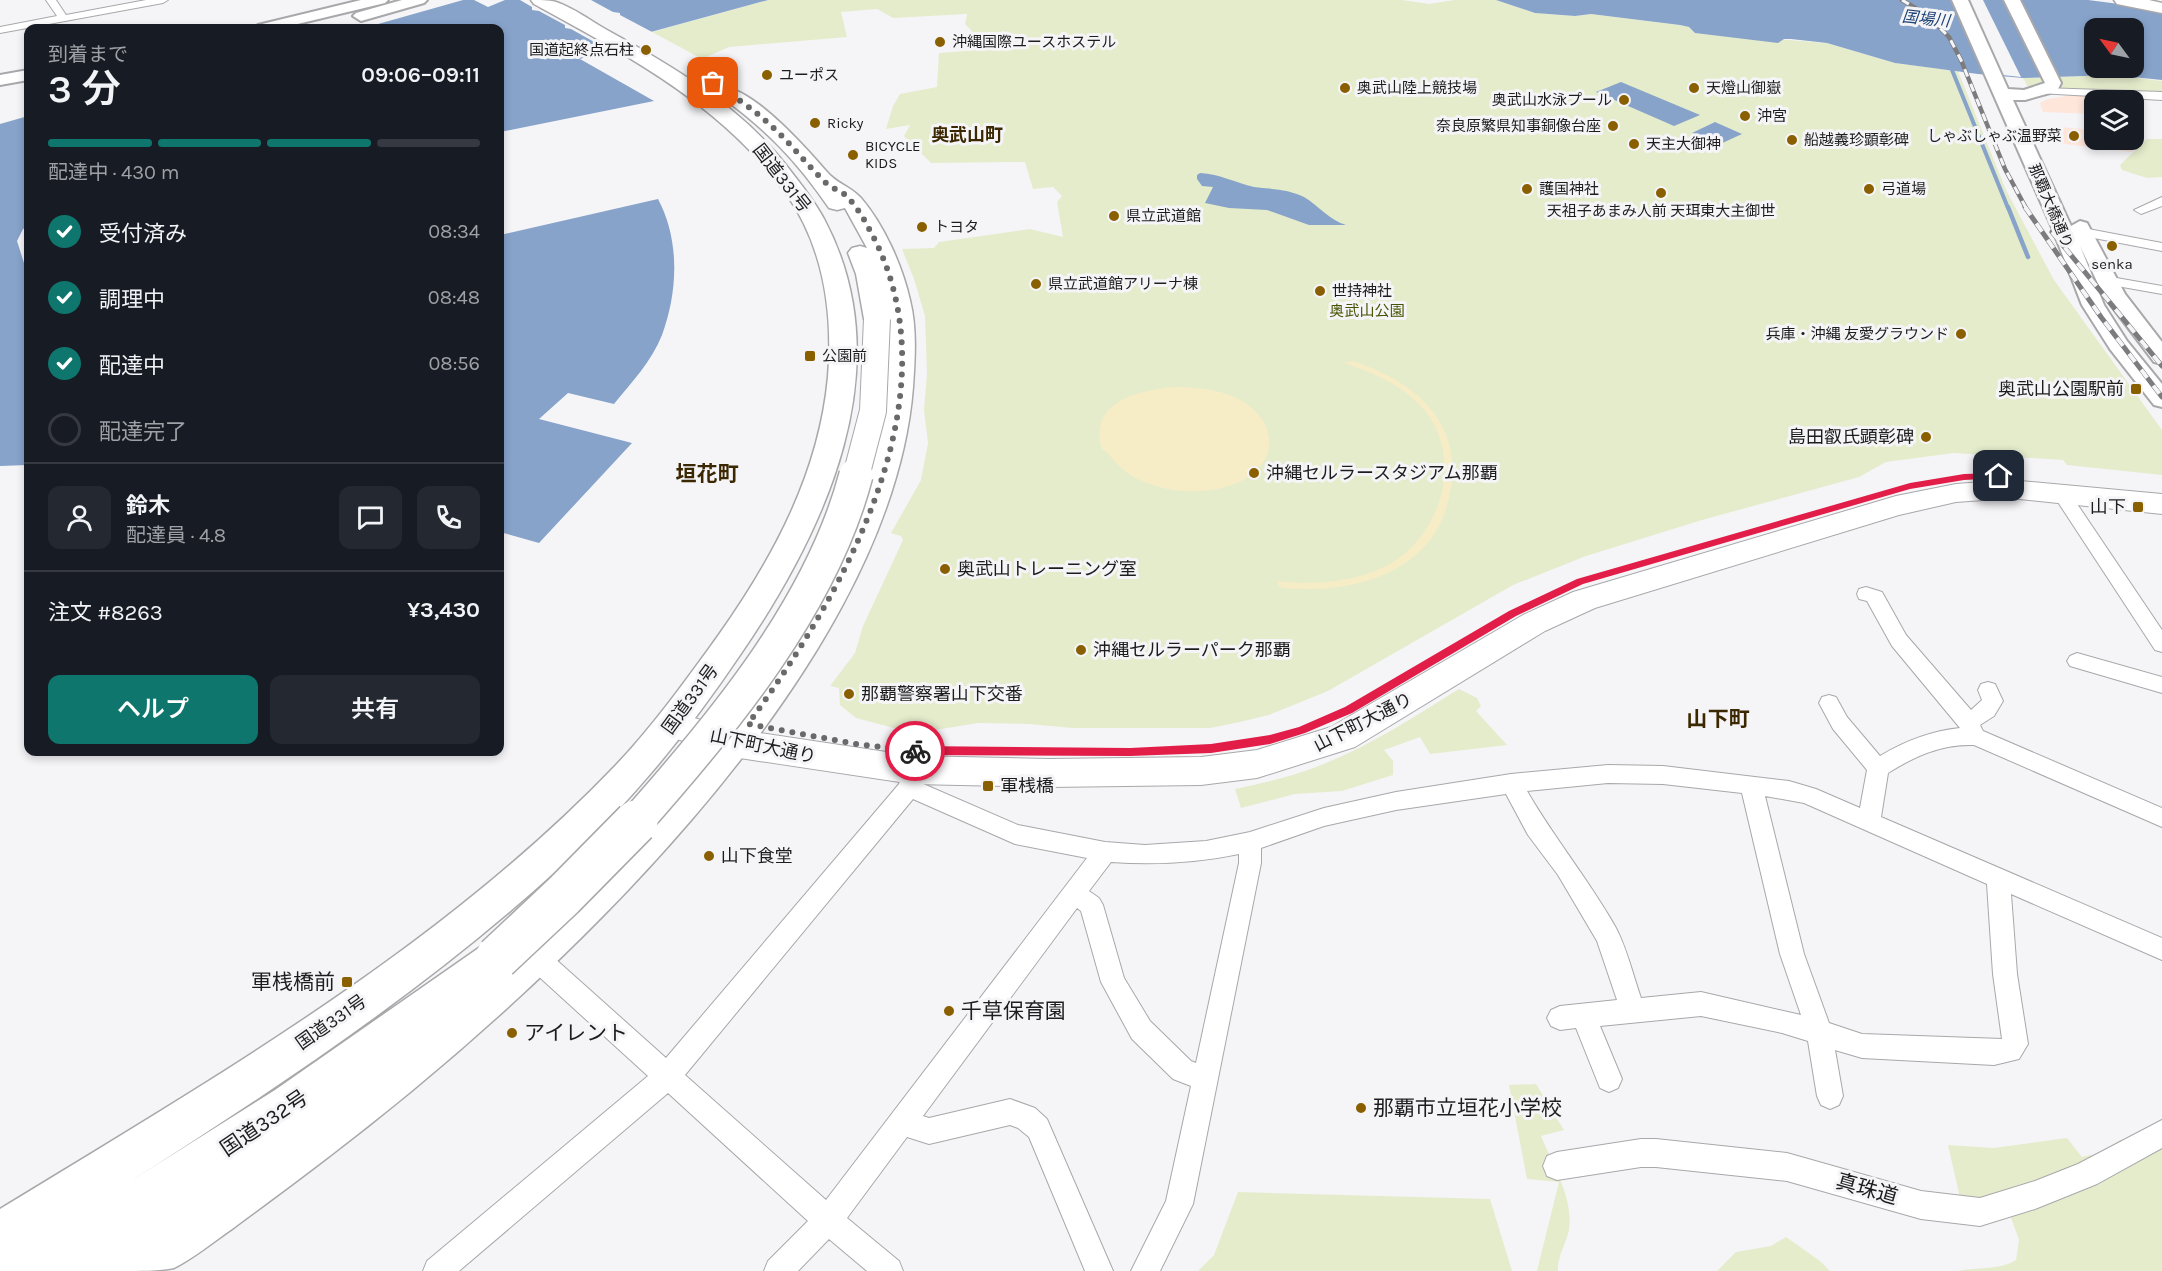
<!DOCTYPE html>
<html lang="ja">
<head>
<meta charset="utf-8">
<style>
	:root { --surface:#171b24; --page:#242831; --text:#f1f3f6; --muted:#9ea1a6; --line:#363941; --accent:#0f766e }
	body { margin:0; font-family:Karla,"Noto Sans JP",sans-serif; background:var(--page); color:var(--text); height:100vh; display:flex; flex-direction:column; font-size:22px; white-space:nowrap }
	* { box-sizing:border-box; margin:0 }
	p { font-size:20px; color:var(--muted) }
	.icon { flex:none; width:33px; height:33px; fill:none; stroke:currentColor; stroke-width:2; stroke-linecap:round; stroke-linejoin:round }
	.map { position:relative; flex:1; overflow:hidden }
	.sheet { position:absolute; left:24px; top:24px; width:480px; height:732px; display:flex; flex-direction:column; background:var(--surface); border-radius:12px; box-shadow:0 3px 9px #0003 }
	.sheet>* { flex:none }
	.needle { width:39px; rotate:303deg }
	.tools { position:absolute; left:2084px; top:18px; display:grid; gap:12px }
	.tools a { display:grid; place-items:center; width:60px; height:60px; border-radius:12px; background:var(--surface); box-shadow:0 3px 9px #0003; font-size:30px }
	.pin { position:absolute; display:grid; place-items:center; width:51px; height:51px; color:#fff; margin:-26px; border-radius:12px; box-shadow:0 3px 9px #0006 }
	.courier { position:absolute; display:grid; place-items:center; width:60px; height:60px; margin:-30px; border:4px solid #e11d48; border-radius:50%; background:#fff; color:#222; box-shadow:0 2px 8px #0007 }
	.headline em { font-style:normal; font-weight:600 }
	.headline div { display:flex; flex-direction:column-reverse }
	.headline { display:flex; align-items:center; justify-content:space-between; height:102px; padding:0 24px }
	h1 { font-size:39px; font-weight:600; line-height:45px }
	.bar { display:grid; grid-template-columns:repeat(4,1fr); gap:9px 6px; align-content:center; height:72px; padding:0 24px }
	.bar i { height:8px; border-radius:4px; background:var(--line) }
	.bar .current { background:var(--accent) }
	.bar p { grid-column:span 4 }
	.line { display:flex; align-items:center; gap:15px; padding:0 24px; border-top:2px solid var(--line) }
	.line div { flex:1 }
	.round { display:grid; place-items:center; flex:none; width:63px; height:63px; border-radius:12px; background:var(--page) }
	ol { padding:0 24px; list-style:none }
	li { display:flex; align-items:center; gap:18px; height:66px }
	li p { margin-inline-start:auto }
	li .icon { padding:6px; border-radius:50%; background:var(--accent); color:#fff; stroke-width:4 }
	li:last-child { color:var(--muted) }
	li i { width:33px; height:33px; border:3px solid var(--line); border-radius:50% }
	.cta { display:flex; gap:12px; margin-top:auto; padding:12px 24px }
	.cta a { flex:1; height:69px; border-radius:12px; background:var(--accent); color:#fff; font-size:24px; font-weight:600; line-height:69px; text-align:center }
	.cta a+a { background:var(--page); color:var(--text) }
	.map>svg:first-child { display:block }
</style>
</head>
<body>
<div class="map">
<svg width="2162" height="1271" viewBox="0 0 2162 1271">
	<rect width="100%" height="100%" fill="#f5f5f8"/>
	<g fill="#fee6db">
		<path d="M2072 95 2107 96 2112 100H2094V114L2043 112 2040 103 2048 99Z"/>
		<path d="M2049 126 2094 130V140H2133V133L2142 140 2132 152 2056 143Z"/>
	</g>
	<g fill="#e5eccc">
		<path d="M768 0H1402L1429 4 1454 0H1496L1535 13 1575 16 1591 14 1680 25 1689 27 1695 33 1827 43 1895 63 1958 71 2006 190 2054 280 2162 430V475L2067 465 2063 460 1954 453 1886 462 1859 477 1702 520 1586 556 1513 585 1328 691 1269 715 1240 722 1210 728H1072L1029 724 978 723 929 731 894 728 856 718 840 705 839 688 830 686 855 653 863 626 903 540 901 536 891 533 921 480 928 443 924 410 927 373 925 316 914 279 902 249 934 248 939 242 1030 229 1063 237 1057 202 1062 196 1053 187 1033 189 1025 162 931 163 904 136 910 125 886 129 893 106 900 94 937 87 939 53 991 49 972 35 971 30 965 24 967 14 893 18 877 9 841 12 847 37 729 47 702 59 652 32Z"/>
		<path d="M2113 75 2162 81V94L2028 87 2023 78Z"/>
		<path d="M2147 139H2162V177L2147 178 2122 170 2120 165Z"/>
		<path d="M1459 689 1477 698 1481 706 1476 711 1507 745 1430 754 1420 737 1384 750 1393 761V775L1342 791 1295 794 1241 808 1235 789C1262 783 1290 777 1316 767 1367 748 1414 717 1459 689Z"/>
		<path d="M1536 1084 1564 1130 1541 1136C1553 1165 1574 1199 1569 1230 1566 1244 1557 1257 1558 1271H1537L1559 1182 1527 1179 1509 1085Z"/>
		<path d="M2162 1132V1271H1958C1978 1267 2000 1270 2016 1260L2019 1240 2005 1201 1960 1198 1948 1145 1994 1148 2067 1138 2082 1157 2100 1153 2120 1140Z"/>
		<path d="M1238 1192 1490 1199 1512 1271H1198L1214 1255Z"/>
		<path d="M1786 1237 1820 1261 1830 1271H1717L1736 1252 1771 1246Z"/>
	</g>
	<g fill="#f6ecc6">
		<path d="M1353 361C1414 381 1465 422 1450 493 1446 515 1436 537 1419 552 1383 586 1327 592 1281 588L1276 581C1312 585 1351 583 1384 567 1442 538 1467 455 1420 405 1399 384 1372 372 1344 363Z"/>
		<path d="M1174 387C1205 386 1251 393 1266 426 1270 436 1271 447 1266 457 1248 494 1187 497 1153 485 1140 481 1128 475 1118 465 1112 459 1109 453 1102 449 1088 401 1138 391 1174 387Z"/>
	</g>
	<g fill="#87a3ca" fill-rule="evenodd">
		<path d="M463 0H474L488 7 505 0H768L596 47 602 51 580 59 654 101 500 132V28H364Z"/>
		<path d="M1496 0H2088L2127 5 2162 4V80L2113 75 2023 78 1978 74 1895 63 1827 43 1791 39H1784L1778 43 1695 33 1689 27 1680 25 1591 14 1575 16 1535 13ZM2094 28H2133V68H2094Z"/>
		<path d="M1621 82 1700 115 1674 126 1596 92Z"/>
		<path d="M28 116V227L23 229 17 241 24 263 28 268V465L0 466V124Z"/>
		<path d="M1715 122 1742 134 1718 145 1692 133Z"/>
		<path d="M1200 173C1220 174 1236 183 1254 187 1270 189 1289 189 1304 197 1319 206 1329 220 1346 225H1309L1267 210 1229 208 1205 203 1213 187 1202 186 1197 179V175Z"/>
		<path d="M658 199C680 240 678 292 662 335 652 361 631 383 614 404L568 393 539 419 632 443 539 543 500 532V235Z"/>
	</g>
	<g fill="#f5f5f8">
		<path d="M520 0H591L613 12 620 13V15L654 33 605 48 571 29 565 28V25L539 11 532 10V7Z"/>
		<path d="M1951 0H1983L2021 77 1984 73Z"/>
	</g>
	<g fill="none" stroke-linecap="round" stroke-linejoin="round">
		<path stroke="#87a3ca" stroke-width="4" d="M1950 65 2008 208"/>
		<path stroke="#87a3ca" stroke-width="4.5" d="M2008 207 2028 257"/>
		<defs>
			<g id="street">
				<path d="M46 0H56L66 15 146 0H168L163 3 0 33V27L57 16Z"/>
				<path d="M2043 88 2162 92V100L2039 93V89Z"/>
				<path d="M2162 197V206L2141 214 2134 210Z"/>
				<path d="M2083 228 2162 243V251L2078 235 2076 232Z"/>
				<path d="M2105 276 2162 286V294L2100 283 2098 280 2100 277Z"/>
				<path d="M2061 487 2067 489 2162 630V652L2155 650 2052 493 2055 489Z"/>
				<path d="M1866 587 1882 592 1906 635 1971 710 1982 700 1978 690 1981 684 1988 682 1995 684 2003 701 1994 716 1980 725 1983 731 2162 808V827L1974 745C1941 744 1915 756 1888 773L1881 817 2162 938V960L2011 894 2017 974 2028 1044 2019 1059 1994 1065 1862 1058 1835 1050 1843 1096 1839 1105 1830 1109 1821 1105 1817 1096 1808 1041 1782 1033 1701 1016 1600 1026 1622 1079 1618 1088 1609 1092 1600 1088 1576 1028 1560 1030 1551 1026 1547 1018 1551 1010 1560 1006 1617 1000 1597 941 1558 875 1528 835 1506 794 1396 810 1324 826 1261 848V863L1193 1204 1160 1271H1131L1166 1201 1191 1086 1173 1079 1132 1039 1101 982 1081 911 1077 908 923 1116 929 1118 1010 1099 1035 1108 1047 1119 1113 1271H1085L1029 1137 1018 1128 1010 1125 929 1144 907 1137 847 1218 899 1261 903 1271H867L829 1239 798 1271H764L768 1261 808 1221 668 1093 459 1271H423L427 1261 648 1076 525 964 522 956 525 948 534 945 543 948 666 1058 899 784 904 770 912 767 920 770 923 776 921 783 1018 825 1105 842 1145 845 1206 841 1250 832 1324 808 1396 792 1511 774 1608 765 1663 766 1789 781 1816 789 1860 808 1867 770 1833 729 1819 703 1822 697 1829 695 1836 697 1847 717 1880 756C1905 741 1931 731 1960 728L1892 646 1867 601 1859 599 1857 594 1859 589ZM1608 783 1663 784 1742 793 1780 954 1801 1015 1701 992 1641 998C1633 975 1627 949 1616 928 1589 880 1554 838 1527 791ZM1765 796 1804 803 1987 884 1993 974 2002 1039 1862 1034 1829 1023 1804 954ZM913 799 1015 844 1087 858 826 1200 685 1075ZM1239 854V863L1196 1063 1191 1061 1150 1021 1124 978 1103 905 1099 898 1089 891 1111 862C1154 865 1196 863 1239 854Z"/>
				<path d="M2077 653 2162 677V693L2070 666 2067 661 2070 656Z"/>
				<path d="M2162 1120V1148L2097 1184 2035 1209 1980 1226 1921 1219 1787 1181 1656 1167H1641L1557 1180 1547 1176 1543 1166 1547 1156 1557 1152 1641 1139H1656L1787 1153 1921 1191 1980 1198 2035 1181 2078 1164Z"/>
			</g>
			<g id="secondary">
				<path d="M361 0H388L385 3 281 28H256L258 25Z"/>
				<path d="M402 0H427L424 3 361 21 353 16 356 13Z"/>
				<path d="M1952 0H1968L2008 89 2024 90 2045 83 2004 0H2020L2061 83 2057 91 2025 100H2013L2071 226 2080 221 2087 223 2125 294 2162 342V364L2154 362 2104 296 2080 246 2104 305 2127 341 2162 384V407L2154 405 2110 349 2082 305 2053 230Z"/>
				<path d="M28 70V80L0 85V75Z"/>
			</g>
			<path id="primary" d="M2010 480 2162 494V514L2010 498 1956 502 1899 515 1595 608 1545 631 1355 747 1257 778 1201 785 1049 787 913 784 733 757 661 734 656 725 661 716 673 712 733 729 913 756 1049 759 1201 757 1257 750 1331 727 1523 615 1573 592 1896 496 1956 484Z"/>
			<g id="highway">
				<path d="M531 0C539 0 549 0 556 2 574 8 591 21 607 30 671 65 740 106 786 165 799 182 814 200 824 219 903 367 825 531 740 655 686 735 629 805 557 870 425 990 276 1089 126 1184L275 1090 483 945 497 939 511 945 513 948C681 796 901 564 888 321L886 324 877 327 868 324 864 319 856 274 848 253 852 248 860 246 867 248 845 208 837 210 829 208C797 161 766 129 720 96L717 92 720 88C749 83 808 150 827 172 836 183 851 187 861 198 884 225 902 265 910 300 917 328 915 358 913 387 891 674 541 996 323 1161 293 1184 263 1206 232 1229 213 1242 194 1258 174 1268 161 1271 138 1271 122 1271 82 1271 41 1271 0 1271V1209C214 1078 441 948 616 765 654 725 686 680 718 636 773 558 819 474 828 377 833 314 824 248 787 195 724 106 627 55 534 4Z"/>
				<path d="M2114 0H2149L2162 3V13L2117 4Z"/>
			</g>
		</defs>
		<use href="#street" stroke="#a8a8ab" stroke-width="2"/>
		<use href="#secondary" stroke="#a8a8ab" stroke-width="4"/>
		<use href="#primary" stroke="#a8a8ab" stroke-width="2"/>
		<use href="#highway" stroke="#a8a8ab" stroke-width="3"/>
		<use href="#street" fill="#fff" fill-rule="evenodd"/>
		<use href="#secondary" fill="#fff" fill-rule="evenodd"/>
		<use href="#primary" fill="#fff" fill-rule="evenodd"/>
		<use href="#highway" fill="#fff" fill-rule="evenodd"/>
		<defs>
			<path id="rail-far1" d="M1902 0 1927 15 1949 37 1961 60 2005 169 2026 208"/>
			<g id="rail">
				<path d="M2025 207 2101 317 2162 397"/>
				<path d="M2052 232 2162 366"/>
			</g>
		</defs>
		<use href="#rail-far1" stroke="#7c7c7e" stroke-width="4.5"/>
		<use href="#rail" stroke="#7c7c7e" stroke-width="5"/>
		<use href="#rail-far1" stroke="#f5f5f8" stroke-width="3" stroke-dasharray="8" stroke-linecap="butt"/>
		<use href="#rail" stroke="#f5f5f8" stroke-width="4" stroke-dasharray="10" stroke-linecap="butt"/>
		<defs>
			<path id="highway-bridge-far2" d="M856 476 873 411 877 319"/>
			<path id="highway-bridge-far1" d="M635 823C723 724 822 605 856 475"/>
			<path id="highway-bridge" d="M497 958 563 896 636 822"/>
		</defs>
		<use href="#highway-bridge-far2" stroke="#a8a8ab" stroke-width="28" stroke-linecap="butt"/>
		<use href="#highway-bridge-far1" stroke="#a8a8ab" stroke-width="36" stroke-linecap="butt"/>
		<use href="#highway-bridge" stroke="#a8a8ab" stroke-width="46" stroke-linecap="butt"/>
		<use href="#highway-bridge-far2" stroke="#fff" stroke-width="26"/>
		<use href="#highway-bridge-far1" stroke="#fff" stroke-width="33"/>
		<use href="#highway-bridge" stroke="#fff" stroke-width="43"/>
	</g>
	<path fill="#e11d48" d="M1999 473 2003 476 2002 478 1964 480 1910 489 1583 584 1516 616 1352 713 1305 733 1270 744 1211 753 1130 756 915 755 910 751 915 746 1130 748 1211 744 1270 735 1299 727 1345 707 1509 611 1577 579 1910 483 1964 474Z"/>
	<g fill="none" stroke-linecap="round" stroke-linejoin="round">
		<path stroke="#69696a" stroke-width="6" stroke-dasharray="0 10.8" d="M713 83C732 95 752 108 768 123 789 141 805 163 825 182 830 187 838 190 844 194 853 201 863 217 868 227 961 390 845 591 748 724L856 744 915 751"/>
	</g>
	<g fill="#8a5f00" stroke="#f5f5f8" stroke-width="2">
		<circle cx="940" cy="42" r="6"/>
		<circle cx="646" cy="50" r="6"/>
		<circle cx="767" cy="75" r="6"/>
		<circle cx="1345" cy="88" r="6"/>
		<circle cx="1694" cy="88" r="6"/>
		<circle cx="1624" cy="100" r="6"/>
		<circle cx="1745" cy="116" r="6"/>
		<circle cx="815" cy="123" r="6"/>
		<circle cx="1613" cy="126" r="6"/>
		<circle cx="2074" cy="136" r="6"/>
		<circle cx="1792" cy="140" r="6"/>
		<circle cx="1634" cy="144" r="6"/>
		<circle cx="853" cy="155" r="6"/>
		<circle cx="1527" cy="189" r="6"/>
		<circle cx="1869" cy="189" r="6"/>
		<circle cx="1661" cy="193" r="6"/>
		<circle cx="1114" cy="216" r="6"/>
		<circle cx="922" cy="227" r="6"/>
		<circle cx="2112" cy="246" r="6"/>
		<circle cx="1036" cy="284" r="6"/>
		<circle cx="1320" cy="291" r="6"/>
		<circle cx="1961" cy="334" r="6"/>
		<rect x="804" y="350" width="12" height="12" rx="3"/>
		<rect x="2130" y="383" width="12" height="12" rx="3"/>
		<circle cx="1926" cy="437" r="6"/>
		<circle cx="1254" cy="473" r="6"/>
		<rect x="2132" y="501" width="12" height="12" rx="3"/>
		<circle cx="945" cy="569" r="6"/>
		<circle cx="1081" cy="650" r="6"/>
		<circle cx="849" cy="694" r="6"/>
		<rect x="982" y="780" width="12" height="12" rx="3"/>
		<circle cx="709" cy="856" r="6"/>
		<rect x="341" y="976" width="12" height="12" rx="3"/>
		<circle cx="949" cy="1011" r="6"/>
		<circle cx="512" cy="1033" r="6"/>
		<circle cx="1361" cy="1108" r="6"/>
	</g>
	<g text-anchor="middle" stroke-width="6" stroke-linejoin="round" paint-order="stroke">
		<g font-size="15" fill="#1d1d1e" stroke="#f5f5f8" text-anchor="start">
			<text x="952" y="47">沖縄国際ユースホステル</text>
			<text x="634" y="55" text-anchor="end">国道起終点石柱</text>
			<text x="779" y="80">ユーポス</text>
			<text x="1357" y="93">奥武山陸上競技場</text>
			<text x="1706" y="93">天燈山御嶽</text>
			<text x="1612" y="105" text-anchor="end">奥武山水泳プール</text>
			<text x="1757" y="121">沖宮</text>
			<text x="827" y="128">Ricky</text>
			<text x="1601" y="131" text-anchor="end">奈良原繁県知事銅像台座</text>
			<text x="2062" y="141" text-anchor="end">しゃぶしゃぶ温野菜</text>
			<text x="1804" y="145">船越義珍顕彰碑</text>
			<text x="1646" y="149">天主大御神</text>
			<text x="865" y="151">BICYCLE<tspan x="865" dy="17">KIDS</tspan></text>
			<text x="1539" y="194">護国神社</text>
			<text x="1881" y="194">弓道場</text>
			<text x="1661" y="216" text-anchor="middle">天祖子あまみ人前 天珥東大主御世</text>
			<text x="1126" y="221">県立武道館</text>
			<text x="934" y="232">トヨタ</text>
			<text x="2112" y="269" text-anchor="middle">senka</text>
			<text x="1048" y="289">県立武道館アリーナ棟</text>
			<text x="1332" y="296">世持神社</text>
			<text x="1949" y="339" text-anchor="end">兵庫・沖縄 友愛グラウンド</text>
			<text x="822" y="361">公園前</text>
		</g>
		<g font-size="15" fill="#1d1d1e" stroke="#f5f5f8">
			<text transform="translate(2051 206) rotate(67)" y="5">那覇大橋通り</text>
		</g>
		<g font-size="15" fill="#485303" stroke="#f5f5f8">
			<text x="1367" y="316">奥武山公園</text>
		</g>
		<g font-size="16" font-style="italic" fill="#1c4173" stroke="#f5f5f8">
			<text transform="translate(1926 18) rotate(6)" y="6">国場川</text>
		</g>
		<g font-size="18" font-weight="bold" fill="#3b2700" stroke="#f5f5f8">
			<text x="967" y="141">奥武山町</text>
		</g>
		<g font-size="18" fill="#1d1d1e" stroke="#f5f5f8">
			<text transform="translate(782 178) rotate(52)" y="6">国道331号</text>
			<text transform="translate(690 699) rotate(-54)" y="6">国道331号</text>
			<text transform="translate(1363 722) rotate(-27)" y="6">山下町大通り</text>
			<text transform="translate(763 746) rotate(12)" y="6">山下町大通り</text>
			<text transform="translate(331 1022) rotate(-35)" y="6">国道331号</text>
		</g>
		<g font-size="18" fill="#1d1d1e" stroke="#f5f5f8" text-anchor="start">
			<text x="2124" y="395" text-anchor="end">奥武山公園駅前</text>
			<text x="1914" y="443" text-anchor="end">島田叡氏顕彰碑</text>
			<text x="1266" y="479">沖縄セルラースタジアム那覇</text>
			<text x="2126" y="513" text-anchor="end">山下</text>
			<text x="957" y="575">奥武山トレーニング室</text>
			<text x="1093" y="656">沖縄セルラーパーク那覇</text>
			<text x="861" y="700">那覇警察署山下交番</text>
			<text x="1000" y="792">軍桟橋</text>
			<text x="721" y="862">山下食堂</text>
		</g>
		<g font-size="21" font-weight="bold" fill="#3b2700" stroke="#f5f5f8">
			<text x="707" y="481">垣花町</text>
			<text x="1718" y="726">山下町</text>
		</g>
		<g font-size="21" fill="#1d1d1e" stroke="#f5f5f8" text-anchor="start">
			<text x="335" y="989" text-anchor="end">軍桟橋前</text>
			<text x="961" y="1018">千草保育園</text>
			<text x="524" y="1040">アイレント</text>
			<text x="1373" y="1115">那覇市立垣花小学校</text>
		</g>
		<g font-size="21" fill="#1d1d1e" stroke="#f5f5f8">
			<text transform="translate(264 1123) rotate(-34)" y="7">国道332号</text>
			<text transform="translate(1867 1189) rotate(16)" y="7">真珠道</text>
		</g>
	</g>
</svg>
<div class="tools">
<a><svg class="needle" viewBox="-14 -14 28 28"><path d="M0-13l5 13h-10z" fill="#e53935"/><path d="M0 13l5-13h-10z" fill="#9ea1a6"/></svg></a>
<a><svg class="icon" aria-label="layers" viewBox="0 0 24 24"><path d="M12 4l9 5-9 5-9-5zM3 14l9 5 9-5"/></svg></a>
</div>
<div class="pin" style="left:713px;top:83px;background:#ea580c"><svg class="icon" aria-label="bag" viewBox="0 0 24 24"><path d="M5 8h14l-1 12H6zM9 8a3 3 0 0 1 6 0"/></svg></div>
<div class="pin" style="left:1999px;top:476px;background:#1f2937"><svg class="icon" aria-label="home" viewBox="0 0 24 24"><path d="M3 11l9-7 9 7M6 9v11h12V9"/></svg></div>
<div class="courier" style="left:915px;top:751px"><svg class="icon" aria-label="bike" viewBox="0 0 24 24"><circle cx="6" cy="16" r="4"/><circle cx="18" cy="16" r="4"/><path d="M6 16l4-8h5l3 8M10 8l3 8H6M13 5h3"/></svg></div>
<section class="sheet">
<div class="headline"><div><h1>3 分</h1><p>到着まで</p></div><em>09:06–09:11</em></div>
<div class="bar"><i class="current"></i><i class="current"></i><i class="current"></i><i></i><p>配達中 · 430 m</p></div>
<ol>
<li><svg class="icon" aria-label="check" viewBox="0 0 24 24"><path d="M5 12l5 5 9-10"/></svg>受付済み<p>08:34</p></li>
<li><svg class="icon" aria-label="check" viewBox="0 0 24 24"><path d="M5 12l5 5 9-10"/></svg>調理中<p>08:48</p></li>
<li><svg class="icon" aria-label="check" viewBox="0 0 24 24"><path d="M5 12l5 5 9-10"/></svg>配達中<p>08:56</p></li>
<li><i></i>配達完了</li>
</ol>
<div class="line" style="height:108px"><a class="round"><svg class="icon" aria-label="person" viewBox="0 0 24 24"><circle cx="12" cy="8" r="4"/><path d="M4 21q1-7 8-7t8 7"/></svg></a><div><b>鈴木</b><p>配達員 · 4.8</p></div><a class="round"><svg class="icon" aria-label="chat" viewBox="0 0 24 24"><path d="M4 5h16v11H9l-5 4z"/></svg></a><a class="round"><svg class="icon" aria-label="phone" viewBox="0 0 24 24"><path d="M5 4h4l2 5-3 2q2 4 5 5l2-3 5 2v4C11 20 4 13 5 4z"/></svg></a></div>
<div class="line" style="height:78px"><div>注文 #8263</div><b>¥3,430</b></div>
<div class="cta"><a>ヘルプ</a><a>共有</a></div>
</section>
</div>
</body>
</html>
